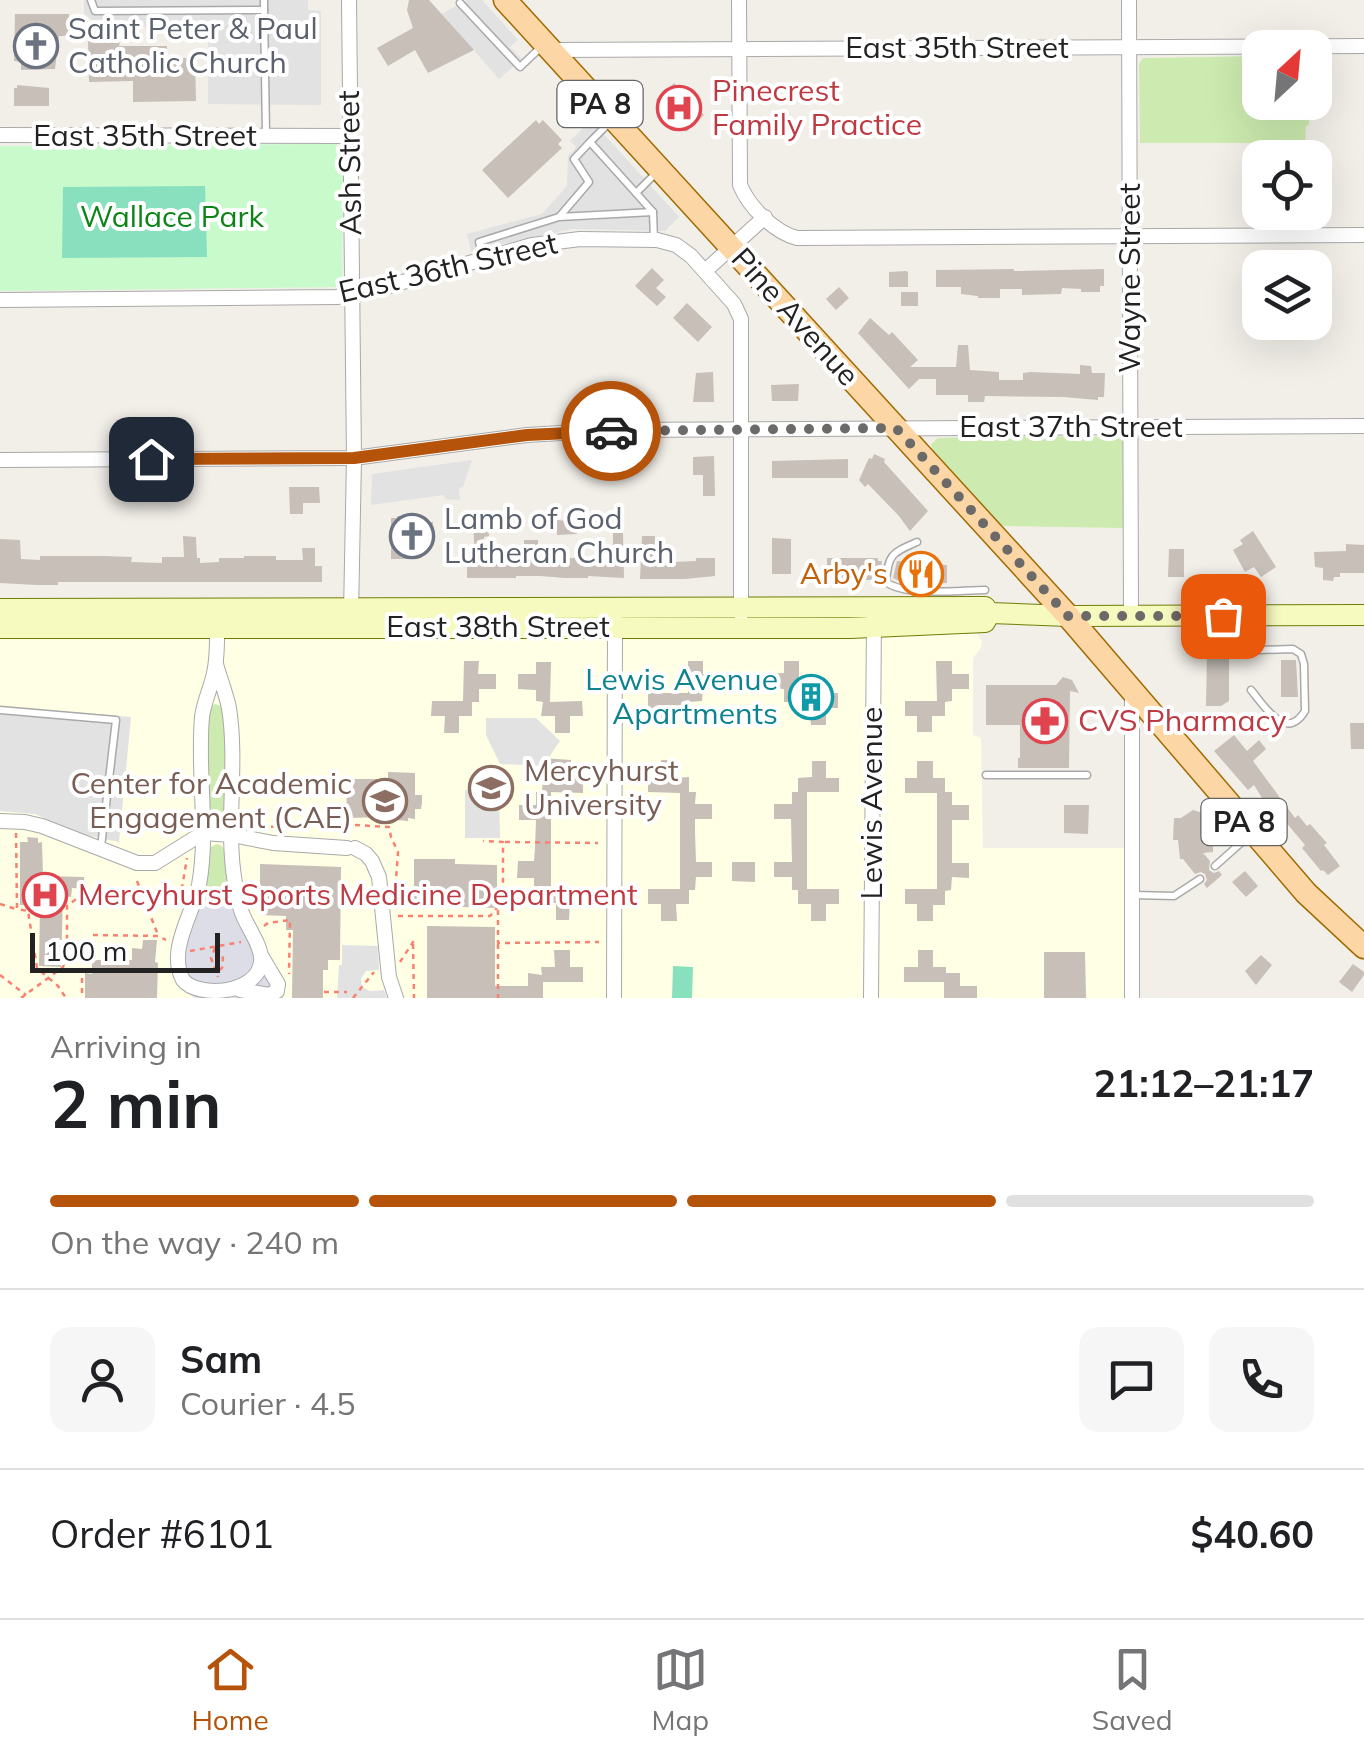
<!DOCTYPE html>
<html lang="en">
<head>
<meta charset="utf-8">
<style>
	:root { --surface:#fff; --page:#f6f6f6; --text:#202124; --muted:#757577; --line:#e0e0e0; --accent:#b45309 }
	body { margin:0; font-family:Mulish,sans-serif; background:var(--page); color:var(--text); height:100vh; display:flex; flex-direction:column; font-size:38px; white-space:nowrap }
	* { box-sizing:border-box; margin:0 }
	p { font-size:32px; color:var(--muted) }
	.icon { flex:none; width:55px; height:55px; fill:none; stroke:currentColor; stroke-width:2; stroke-linecap:round; stroke-linejoin:round }
	.map { position:relative; height:998px; overflow:hidden }
	.sheet { display:flex; flex-direction:column; background:var(--surface); flex:1 }
	.sheet>* { flex:none }
	.needle { width:65px; rotate:26deg }
	.tools { position:absolute; left:1242px; top:30px; display:grid; gap:20px }
	.tools a { display:grid; place-items:center; width:90px; height:90px; border-radius:20px; background:var(--surface); box-shadow:0 10px 40px #0002; font-size:50px }
	.scale { position:absolute; left:30px; bottom:25px; width:190px; box-sizing:border-box; padding-left:10px; border:5px solid #222; border-top:0; font-size:28px; line-height:35px; white-space:nowrap; color:#222; -webkit-text-stroke:8px #fff; paint-order:stroke }
	.pin { position:absolute; display:grid; place-items:center; width:85px; height:85px; color:#fff; margin:-42px; border-radius:20px; box-shadow:0 5px 15px #0006 }
	.courier { position:absolute; display:grid; place-items:center; width:100px; height:100px; margin:-50px; border:8px solid #b45309; border-radius:50%; background:#fff; color:#222; box-shadow:0 2px 12px #0007 }
	.head em { font-style:normal; font-weight:700 }
	.head div { display:flex; flex-direction:column-reverse }
	.head { display:flex; align-items:center; justify-content:space-between; height:170px; padding:0 50px }
	h1 { font-size:65px; font-weight:700; line-height:75px }
	.bar { display:grid; grid-template-columns:repeat(4,1fr); gap:15px 10px; align-content:center; height:120px; padding:0 50px }
	.bar i { height:12px; border-radius:8px; background:var(--line) }
	.bar .current { background:var(--accent) }
	.bar p { grid-column:span 4 }
	.line { display:flex; align-items:center; gap:25px; padding:0 50px; border-top:2px solid var(--line) }
	.line div { flex:1 }
	.round { display:grid; place-items:center; flex:none; width:105px; height:105px; border-radius:20px; background:var(--page) }
	.menu { display:flex; justify-content:space-around; align-items:center; height:140px; border-top:2px solid var(--line); background:var(--surface); font-size:28px; color:var(--muted) }
	.menu a { display:grid; justify-items:center; gap:5px }
	.menu .current { color:var(--accent) }
	.map>svg:first-child { display:block }
</style>
</head>
<body>
<div class="map">
<svg width="1364" height="998" viewBox="0 0 1364 998">
	<rect width="100%" height="100%" fill="#f2efe9"/>
	<path fill="#ffffe5" d="M977 634 982 641 981 648 973 658V735L981 738 983 848H1125L1126 998H0V636Z"/>
	<g fill="#cdebb0">
		<path d="M1260 56V102L1309 103V125L1306 126 1305 143H1140L1139 64 1143 58Z"/>
		<path d="M1028 436 1120 437 1125 446 1124 528 1002 526 933 450 931 444 938 438Z"/>
		<path d="M215 704 221 706 225 713 226 816 220 823 211 822 208 818 206 709Z"/>
		<path d="M217 844C230 847 228 867 229 878L212 900 195 912 209 848Z"/>
	</g>
	<path fill="#c8facc" d="M336 144 343 152 342 281 338 287 0 291V146Z"/>
	<g fill="#88e0be">
		<path d="M205 186 207 257 62 258 63 187Z"/>
		<path d="M673 966 693 967 692 998H672Z"/>
	</g>
	<g fill="#e2e2e2">
		<path d="M84 0H308V10L321 11V105L208 104V28L102 27 84 14Z"/>
		<path d="M467 0H482L518 40 510 47 522 59 499 79 442 14Z"/>
		<path d="M591 120 679 217 665 231 572 229 471 251 467 234 542 214 567 186 568 156 576 147 570 141Z"/>
		<path d="M472 460 463 487 459 488 460 500 445 499 444 495 371 505 372 474Z"/>
		<path d="M0 706 131 717 119 842 76 833 35 814 0 811Z"/>
		<path d="M486 718H536L560 741 543 766 500 764 486 735Z"/>
		<path d="M499 789 500 838H465V790Z"/>
		<path d="M342 945 378 946 379 970 366 971 361 979 362 987 370 991 384 990 387 998H337L339 965H342Z"/>
	</g>
	<path fill="#dddde8" d="M229 878 239 891 282 988 283 998H195L185 991 178 982 175 975 197 912 212 900Z"/>
	<g fill="#c7bfb8">
		<path d="M409 0H429L474 50 428 73 415 50 388 66 377 48 413 28 407 10Z"/>
		<path d="M15 14H69V36H59L55 69 21 70V62L14 61Z"/>
		<path d="M88 41H120L119 46H167V58H195L196 101 133 102V81L89 82Z"/>
		<path d="M674 83 704 115 686 132 675 120 672 123 664 114 667 111 656 100Z"/>
		<path d="M17 85 49 88V106H14V88H17Z"/>
		<path d="M536 120 539 124 543 120 562 140 558 144 562 148 508 198 482 170Z"/>
		<path d="M652 268 664 280 656 288 666 297 657 306 635 286Z"/>
		<path d="M1014 269V271L1104 269V286H1100V292H1081V289L1062 288 1061 294 1022 295V289H1000V298H978V296L961 294V287H936V270Z"/>
		<path d="M906 271 908 272V287H889V272Z"/>
		<path d="M839 287 849 298 836 310 826 299Z"/>
		<rect x="901" y="292" width="17" height="14"/>
		<path d="M687 303 712 327 698 342 673 318Z"/>
		<path d="M870 318 889 335 892 332 918 360 910 367H956L958 345H968L970 370 999 372V380H1023V373L1031 372 1080 374V365L1091 366 1092 373H1105L1104 397H1098V400L1063 397 985 396 984 402H968V395H936V379H919L909 389 858 333Z"/>
		<path d="M713 372 714 402H693L696 373Z"/>
		<path d="M799 384 798 401H772L771 385Z"/>
		<path d="M874 454 885 459 884 462 928 511 910 531 899 516 868 484 865 487 859 480 869 458 872 459Z"/>
		<path d="M714 456 715 496H703V475H693V457Z"/>
		<path d="M848 459V478H772V461Z"/>
		<path d="M289 487H319L320 503H303V514H290Z"/>
		<path d="M397 516H411V522H433V541H430V544H408V559H391V518H397Z"/>
		<path d="M557 520 577 522V534L557 535Z"/>
		<path d="M488 523 489 536 484 537V563H524V540H538V558H579V561H604L605 555H613V533H623L624 578 588 576V578H565L540 576H516V578H467V555L475 554 473 524Z"/>
		<path d="M1253 531 1276 567 1261 577 1254 567 1245 572 1233 550 1243 544 1240 540Z"/>
		<path d="M183 536 196 537 197 558H200V563L219 562V558H244V556H276V560H303L302 548H315V566H322V582H58V585H36L0 583V539L20 540 21 559 40 560V556H104L132 557 131 562 162 563V557H184Z"/>
		<path d="M642 536H655L654 557H673L674 562 696 561V558H715V576L685 579H640Z"/>
		<path d="M772 538 791 539V574H772Z"/>
		<path d="M1346 544 1364 545V573H1340V577H1334L1333 581 1323 580V568L1315 567 1314 552 1346 551Z"/>
		<path d="M1169 549H1184V577H1168Z"/>
		<path d="M827 558H878V561H882L879 580H827Z"/>
		<path d="M897 561 947 565V583L920 584 897 580 893 578Z"/>
		<path d="M1207 650H1229V701L1221 706H1206Z"/>
		<path d="M1281 660H1296L1298 697H1281Z"/>
		<path d="M464 661H479L478 674H496V689H479V702H472V716H459V733H444L445 716H431L432 701H463Z"/>
		<path d="M688 661H703V674H720V689H703L702 701 689 702V708H676V725H661V708L648 709V693H688Z"/>
		<path d="M784 661H799V693H838V708H826V725H811L810 708H798V702H784V689L767 688V674L784 673Z"/>
		<path d="M936 661H952V674H969V689H952V701L945 702V716H932V732H917V716H905V701H937Z"/>
		<path d="M536 662H551L550 702 582 701 583 716H570V733H555V716H541L543 702 536 701V690L518 689V674H536Z"/>
		<path d="M1063 677 1072 680 1079 693 1070 691 1069 768H1018V758H1020V725H986V685H1056Z"/>
		<path d="M1350 723H1364V749H1351Z"/>
		<path d="M1234 735 1247 751 1259 740 1266 749 1253 761 1295 818 1298 815 1307 826 1310 824 1327 843 1324 845 1340 866 1328 875 1323 870 1321 871 1302 848 1305 845 1279 814 1274 817 1254 785 1248 790 1214 751Z"/>
		<path d="M544 758 571 760V777L583 778V793L551 792V889H584V903H570L569 920H556V903H542V891H534V878H517L518 861H534L535 848 536 820H519V805H536V792H542Z"/>
		<path d="M661 760H676V778L689 777V792H696L695 804H712V819H695V832L696 862H712V877H696L695 890H689V904H676L677 921H661V904H648V889H680V793L648 792V777H661Z"/>
		<path d="M812 761H826V778H839V792H807V889H839V904H826V921H811V904H798V890H792V877H774V862H792L791 819H774V804H792V792H798V778L812 777Z"/>
		<path d="M917 761H933V778H945V792H952V805H969V820H952V863H969V878L952 877 951 890 945 891V905H933V921H917V904H905V889H937V793H905V778H917Z"/>
		<path d="M388 772 415 773V795H422V803L421 809H415V819L408 818V821L387 819V817L346 818 347 787H353L352 779H388Z"/>
		<path d="M1064 805H1089L1088 834 1064 833Z"/>
		<path d="M1193 810 1206 814 1213 825V852L1203 853 1210 861 1209 870 1214 873 1219 871 1222 875 1207 888 1204 884 1207 880 1205 874 1201 872 1195 874 1183 859H1180L1178 840H1173L1174 818H1181Z"/>
		<path d="M27 837 38 838V843L42 842 43 876 84 877 85 889 72 888 71 897 63 896 61 967 39 966 40 906 20 905V842H28Z"/>
		<path d="M414 859H455V864L497 865V908L462 907 463 902H414Z"/>
		<path d="M732 862H755V882L732 881Z"/>
		<path d="M260 864 341 867 340 960H328V970H323V998H292L293 930H286V916L260 915Z"/>
		<path d="M1245 871 1258 886 1246 897 1232 882Z"/>
		<path d="M427 926 495 927V986H528V973L542 975 541 967H555L554 950H570V967H583V982H543V998H427Z"/>
		<path d="M143 940H157L155 962 158 963 157 998H85V973L92 974V960H132V948L142 949Z"/>
		<path d="M918 950H933V967H946V973H960V986H977V998H944V982H904V967H918Z"/>
		<path d="M1044 952H1085L1086 998H1044Z"/>
		<path d="M1261 955 1272 965 1256 985 1245 971Z"/>
		<path d="M1353 964 1364 972V975L1352 992 1339 982Z"/>
	</g>
	<g fill="none" stroke-linecap="round" stroke-linejoin="round">
		<defs>
			<g id="service">
				<path d="M91 0 95 11 264 10V0"/>
				<path d="M460 3 520 67 540 48"/>
				<path d="M264 10 266 134"/>
				<path d="M609 123 590 142 636 193 656 173"/>
				<path d="M636 193 653 212 654 240"/>
				<path d="M560 216 589 182 574 159 590 142"/>
				<path d="M483 256 479 242 559 217 653 212"/>
				<path d="M917 542C892 553 888 554 886 582 906 597 959 590 985 590"/>
				<path d="M1251 690C1265 707 1286 742 1305 711L1304 664 1301 654 1293 649 1259 650"/>
				<path d="M0 710 116 720 101 847"/>
				<path d="M986 775H1087"/>
				<path d="M1215 866 1251 834"/>
				<path d="M1134 895 1174 896 1200 879"/>
			</g>
			<g id="minor">
				<path d="M349 0 354 458 351 614"/>
				<path d="M739 0 740 185C749 207 774 232 797 238L1364 235"/>
				<path d="M1129 0 1131 616"/>
				<path d="M551 50 1364 46"/>
				<path d="M0 135 350 136"/>
				<path d="M705 271 765 217"/>
				<path d="M0 300 337 297 368 292 532 245 580 239 657 240 676 245 691 256 734 304 741 319V614"/>
				<path d="M0 460 354 458 527 435 611 430 1364 426"/>
				<path d="M216 664C220 679 226 693 229 708 238 766 225 826 235 883 236 893 239 904 242 913 247 927 263 947 261 962 257 995 197 998 183 980 167 950 193 914 199 885 209 829 197 773 202 717 204 701 211 688 214 673 218 656 217 637 217 619"/>
				<path d="M1132 690V998"/>
				<path d="M0 821 25 822 42 826 137 863H155L203 833 232 835 273 843 347 848"/>
				<path d="M355 848 366 854 372 861 379 877 389 977 396 998"/>
				<path d="M240 990 269 995 277 991 278 984 262 957"/>
				<path d="M614 998 615 619"/>
				<path d="M871 998 874 619"/>
			</g>
			<g id="secondary">
				<path d="M0 609 985 607 990 613 1068 616 1364 615"/>
				<path d="M0 628H850L985 622 990 613"/>
			</g>
			<path id="primary" d="M505 0 1068 616 1306 893 1364 947"/>
		</defs>
		<use href="#service" stroke="#a9a9a9" stroke-width="9"/>
		<use href="#minor" stroke="#a9a9a9" stroke-width="16"/>
		<use href="#secondary" stroke="#707d05" stroke-width="22"/>
		<use href="#primary" stroke="#a06b00" stroke-width="25"/>
		<g stroke="#fa8072" stroke-width="2.5" stroke-dasharray="5 5" stroke-linecap="butt">
			<path d="M355 825 389 827 391 837 398 852 395 893"/>
			<path d="M261 827 346 825"/>
			<path d="M16 833 17 909 28 911 37 968 58 986 66 998"/>
			<path d="M505 842 598 843"/>
			<path d="M137 881 158 935"/>
			<path d="M180 899 187 858"/>
			<path d="M0 904 16 909"/>
			<path d="M208 907 223 891"/>
			<path d="M498 910V943L599 942"/>
			<path d="M398 916H490L503 901V842L483 841"/>
			<path d="M264 926 268 923 290 920 289 974"/>
			<path d="M93 935 158 936 166 940"/>
			<path d="M413 944 414 998"/>
			<path d="M498 944V998"/>
			<path d="M68 948H93"/>
			<path d="M82 948V998"/>
			<path d="M215 948 211 958 218 977"/>
			<path d="M217 948 223 958 222 968 218 971"/>
			<path d="M190 951 241 942"/>
			<path d="M400 962 415 939"/>
			<path d="M0 975 26 995"/>
			<path d="M324 992H347"/>
			<path d="M21 998 63 967 67 954V906L80 896"/>
			<path d="M353 998 374 972"/>
		</g>
		<use href="#service" stroke="#fff" stroke-width="6"/>
		<use href="#minor" stroke="#fff" stroke-width="14"/>
		<use href="#secondary" stroke="#f7fabf" stroke-width="20"/>
		<use href="#primary" stroke="#fcd6a4" stroke-width="22"/>
	</g>
	<g fill="none" stroke-linecap="round" stroke-linejoin="round">
		<path stroke="#6b6a68" stroke-width="10" stroke-dasharray="0 18" d="M611 431 896 428 1068 616H1223"/>
		<path stroke="#b45309" stroke-width="12" d="M151 459 354 458 527 435 611 431"/>
	</g>
	<defs>
		<symbol id="church-ring" viewBox="-11 -11 22 22"><circle r="9.5" fill="#fff" stroke="#6b7280" stroke-width="1.5"/><path d="M-1.2-6h2.4v3.5h3.3v2.4h-3.3V6h-2.4V-.1h-3.3v-2.4h3.3Z" fill="#6b7280"/></symbol>
		<symbol id="hospital-ring" viewBox="-11 -11 22 22"><circle r="9.5" fill="#fff" stroke="#e0444e" stroke-width="1.5"/><path d="M-5-5h3v3.5h4V-5h3V5h-3V1.5h-4V5h-3Z" fill="#e0444e"/></symbol>
		<symbol id="restaurant-ring" viewBox="-11 -11 22 22"><circle r="9.5" fill="#fff" stroke="#e8710a" stroke-width="1.5"/><path d="M-5-6h1v4h1v-4h1v4h1v-4h1v5L-1.5 .5V6h-2V.5L-5-1ZM5-6V6H3V1.5H1.5Q1.5-4 5-6Z" fill="#e8710a"/></symbol>
		<symbol id="building-ring" viewBox="-11 -11 22 22"><circle r="9.5" fill="#fff" stroke="#0f9aa8" stroke-width="1.5"/><path d="M-4-6H4V6H1V3H-1V6H-4ZM-2.5-4.3h1.7v1.8h-1.7ZM.8-4.3h1.7v1.8H.8ZM-2.5-1h1.7V.8h-1.7ZM.8-1h1.7V.8H.8Z" fill="#0f9aa8"/></symbol>
		<symbol id="pharmacy-ring" viewBox="-11 -11 22 22"><circle r="9.5" fill="#fff" stroke="#e0444e" stroke-width="1.5"/><path d="M-2-6h4v4h4v4h-4v4h-4v-4h-4v-4h4Z" fill="#e0444e"/></symbol>
		<symbol id="university-ring" viewBox="-11 -11 22 22"><circle r="9.5" fill="#fff" stroke="#8d6e63" stroke-width="1.5"/><path d="M0-5L7-2L0 1L-7-2ZM-4 1L0 2.5L4 1V4Q0 6-4 4Z" fill="#8d6e63"/></symbol>
		<symbol id="school-ring" viewBox="-11 -11 22 22"><circle r="9.5" fill="#fff" stroke="#8d6e63" stroke-width="1.5"/><path d="M0-5L7-2L0 1L-7-2ZM-4 1L0 2.5L4 1V4Q0 6-4 4Z" fill="#8d6e63"/></symbol>
	</defs>
	<g fill-rule="evenodd">
		<use href="#church-ring" x="11" y="21" width="50" height="50"/>
		<use href="#hospital-ring" x="654" y="83" width="50" height="50"/>
		<use href="#church-ring" x="387" y="511" width="50" height="50"/>
		<use href="#restaurant-ring" x="896" y="549" width="50" height="50"/>
		<use href="#building-ring" x="786" y="672" width="50" height="50"/>
		<use href="#pharmacy-ring" x="1020" y="696" width="50" height="50"/>
		<use href="#university-ring" x="466" y="763" width="50" height="50"/>
		<use href="#school-ring" x="360" y="776" width="50" height="50"/>
		<use href="#hospital-ring" x="20" y="870" width="50" height="50"/>
	</g>
	<g text-anchor="middle" stroke-width="8" stroke-linejoin="round" paint-order="stroke">
		<g fill="#fff" stroke="#646464" stroke-width="2.5">
			<rect x="557.5" y="81" width="85" height="46" rx="8"/>
			<rect x="1201.5" y="799" width="85" height="46" rx="8"/>
		</g>
		<g font-size="28" font-weight="bold" fill="#222">
			<text x="600" y="114">PA 8</text>
			<text x="1244" y="832">PA 8</text>
		</g>
		<g font-size="30" fill="#5b616d" stroke="#fff" text-anchor="start">
			<text x="68" y="39">Saint Peter &amp; Paul<tspan x="68" dy="34">Catholic Church</tspan></text>
			<text x="444" y="529">Lamb of God<tspan x="444" dy="34">Lutheran Church</tspan></text>
		</g>
		<g font-size="30" fill="#222" stroke="#fff">
			<text x="957" y="58">East 35th Street</text>
			<text x="145" y="146">East 35th Street</text>
			<text transform="translate(350 163) rotate(-91)" y="10">Ash Street</text>
			<text transform="translate(448 268) rotate(-13)" y="10">East 36th Street</text>
			<text transform="translate(1130 278) rotate(-90)" y="10">Wayne Street</text>
			<text transform="translate(795 317) rotate(48)" y="10">Pine Avenue</text>
			<text x="1071" y="437">East 37th Street</text>
			<text x="498" y="637">East 38th Street</text>
			<text transform="translate(872 803) rotate(-90)" y="10">Lewis Avenue</text>
		</g>
		<g font-size="30" fill="#be3a42" stroke="#fff" text-anchor="start">
			<text x="712" y="101">Pinecrest<tspan x="712" dy="34">Family Practice</tspan></text>
			<text x="1078" y="731">CVS Pharmacy</text>
			<text x="78" y="905">Mercyhurst Sports Medicine Department</text>
		</g>
		<g font-size="30" fill="#0c8416" stroke="#fff">
			<text x="172" y="227">Wallace Park</text>
		</g>
		<g font-size="30" fill="#c56008" stroke="#fff" text-anchor="end">
			<text x="888" y="584">Arby's</text>
		</g>
		<g font-size="30" fill="#0d838f" stroke="#fff" text-anchor="end">
			<text x="778" y="690">Lewis Avenue<tspan x="778" dy="34">Apartments</tspan></text>
		</g>
		<g font-size="30" fill="#785e54" stroke="#fff" text-anchor="start">
			<text x="524" y="781">Mercyhurst<tspan x="524" dy="34">University</tspan></text>
			<text x="352" y="794" text-anchor="end">Center for Academic<tspan x="352" dy="34">Engagement (CAE)</tspan></text>
		</g>
	</g>
</svg>
<div class="tools">
<a><svg class="needle" viewBox="-14 -14 28 28"><path d="M0-13l5 13h-10z" fill="#e53935"/><path d="M0 13l5-13h-10z" fill="#757577"/></svg></a>
<a><svg class="icon" aria-label="locate" viewBox="0 0 24 24"><circle cx="12" cy="12" r="6"/><path d="M12 2v4M12 18v4M2 12h4M18 12h4"/></svg></a>
<a><svg class="icon" aria-label="layers" viewBox="0 0 24 24"><path d="M12 4l9 5-9 5-9-5zM3 14l9 5 9-5"/></svg></a>
</div>
<div class="scale">100 m</div>
<div class="pin" style="left:1223px;top:616px;background:#ea580c"><svg class="icon" aria-label="bag" viewBox="0 0 24 24"><path d="M5 8h14l-1 12H6zM9 8a3 3 0 0 1 6 0"/></svg></div>
<div class="pin" style="left:151px;top:459px;background:#1f2937"><svg class="icon" aria-label="home" viewBox="0 0 24 24"><path d="M3 11l9-7 9 7M6 9v11h12V9"/></svg></div>
<div class="courier" style="left:611px;top:431px"><svg class="icon" aria-label="car" viewBox="0 0 24 24"><path d="M5 17H2v-5l4-1 3-4h7l3 4 3 1v5h-3M9 17h6M6 11h13"/><circle cx="7" cy="17" r="2"/><circle cx="17" cy="17" r="2"/></svg></div>
</div>
<section class="sheet">
<div class="head"><div><h1>2 min</h1><p>Arriving in</p></div><em>21:12–21:17</em></div>
<div class="bar"><i class="current"></i><i class="current"></i><i class="current"></i><i></i><p>On the way · 240 m</p></div>
<div class="line" style="height:180px"><a class="round"><svg class="icon" aria-label="person" viewBox="0 0 24 24"><circle cx="12" cy="8" r="4"/><path d="M4 21q1-7 8-7t8 7"/></svg></a><div><b>Sam</b><p>Courier · 4.5</p></div><a class="round"><svg class="icon" aria-label="chat" viewBox="0 0 24 24"><path d="M4 5h16v11H9l-5 4z"/></svg></a><a class="round"><svg class="icon" aria-label="phone" viewBox="0 0 24 24"><path d="M5 4h4l2 5-3 2q2 4 5 5l2-3 5 2v4C11 20 4 13 5 4z"/></svg></a></div>
<div class="line" style="height:130px"><div>Order #6101</div><b>$40.60</b></div>
</section>
<nav class="menu">
<a class="current"><svg class="icon" aria-label="home" viewBox="0 0 24 24"><path d="M3 11l9-7 9 7M6 9v11h12V9"/></svg>Home</a>
<a><svg class="icon" aria-label="map" viewBox="0 0 24 24"><path d="M3 6l6-2 6 2 6-2v14l-6 2-6-2-6 2zM9 4v14M15 6v14"/></svg>Map</a>
<a><svg class="icon" aria-label="saved" viewBox="0 0 24 24"><path d="M7 4h10v16l-5-4-5 4z"/></svg>Saved</a>
</nav>
</body>
</html>
